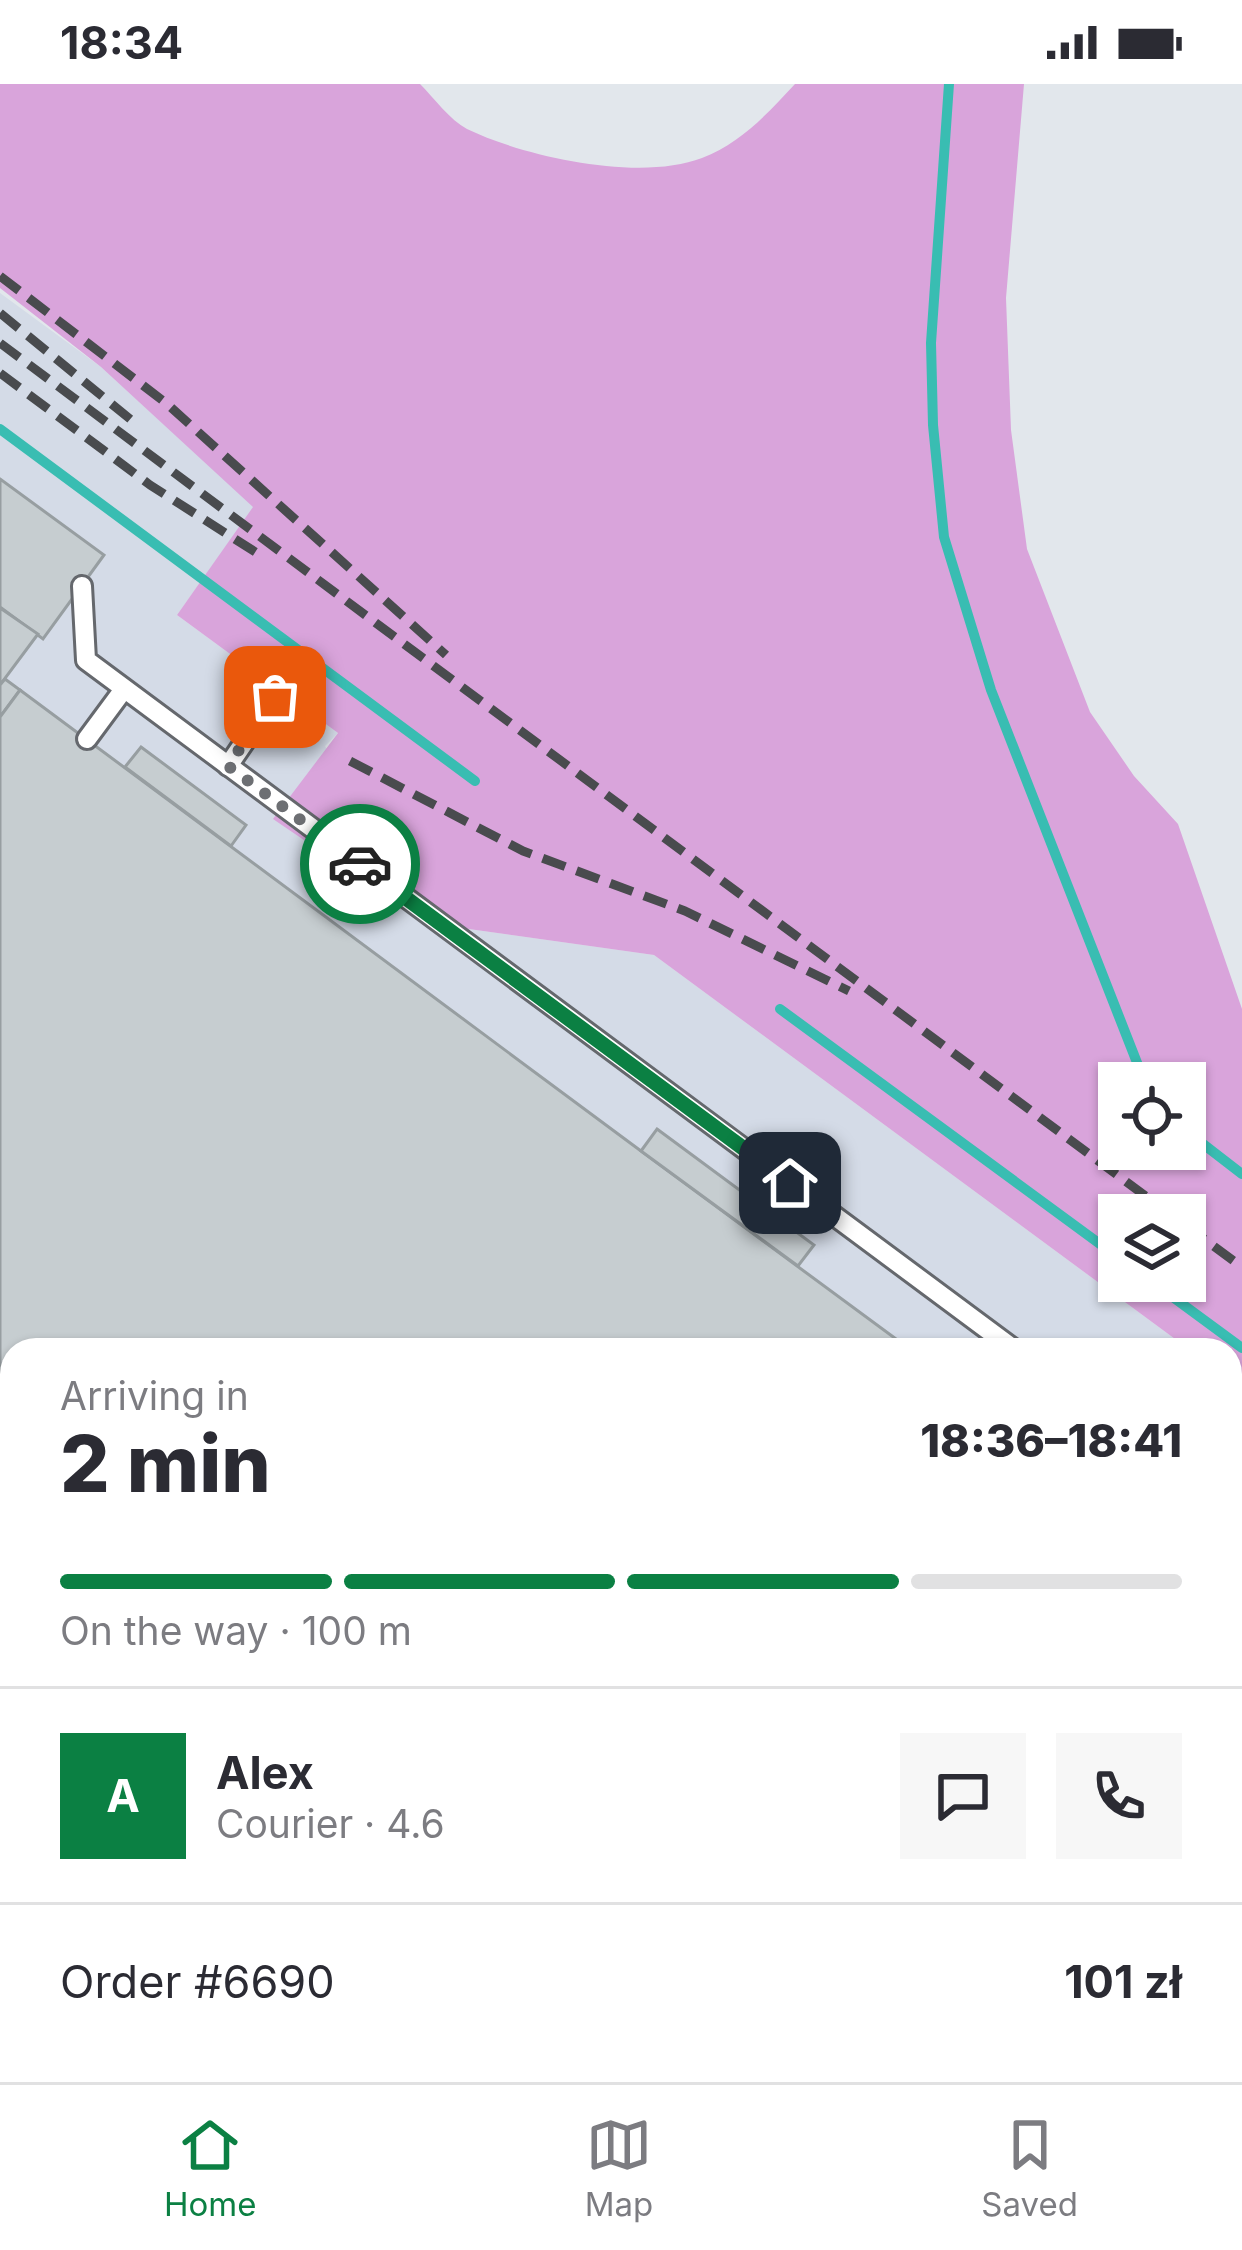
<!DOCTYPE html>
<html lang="en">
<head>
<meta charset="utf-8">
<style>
	:root { --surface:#fff; --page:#f7f7f7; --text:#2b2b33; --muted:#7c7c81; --line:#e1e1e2; --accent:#0b8043 }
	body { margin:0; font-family:Inter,sans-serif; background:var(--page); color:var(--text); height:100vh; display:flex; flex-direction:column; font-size:45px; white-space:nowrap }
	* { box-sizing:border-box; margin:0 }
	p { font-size:39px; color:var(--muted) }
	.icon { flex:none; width:66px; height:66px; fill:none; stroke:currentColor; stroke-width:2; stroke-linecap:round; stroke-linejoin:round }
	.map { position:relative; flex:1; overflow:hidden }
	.details { position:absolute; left:0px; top:1254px; width:1242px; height:744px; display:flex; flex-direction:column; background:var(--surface); border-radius:36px 36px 0 0; box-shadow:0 3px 9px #0004 }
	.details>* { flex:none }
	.buttons { position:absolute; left:1098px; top:978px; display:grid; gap:24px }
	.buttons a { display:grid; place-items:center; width:108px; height:108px; border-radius:0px; background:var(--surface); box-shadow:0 3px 9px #0004; font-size:60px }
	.pin { position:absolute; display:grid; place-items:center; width:102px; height:102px; color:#fff; margin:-51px; border-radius:24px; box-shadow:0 6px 18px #0006 }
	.courier { position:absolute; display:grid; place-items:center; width:120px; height:120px; margin:-60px; border:9px solid #0b8043; border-radius:50%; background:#fff; color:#222; box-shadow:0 3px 15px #0007 }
	.headline em { font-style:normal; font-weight:800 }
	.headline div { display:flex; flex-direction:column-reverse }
	.headline { display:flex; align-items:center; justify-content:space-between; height:204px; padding:0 60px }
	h1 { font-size:78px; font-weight:800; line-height:90px }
	.bar { display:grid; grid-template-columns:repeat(4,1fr); gap:18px 12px; align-content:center; height:144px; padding:0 60px }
	.bar i { height:15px; border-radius:9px; background:var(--line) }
	.bar .active { background:var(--accent) }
	.bar p { grid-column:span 4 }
	.line { display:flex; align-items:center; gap:30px; padding:0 60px; border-top:3px solid var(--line) }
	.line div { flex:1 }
	.round { display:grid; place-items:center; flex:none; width:126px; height:126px; border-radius:0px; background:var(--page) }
	.status { display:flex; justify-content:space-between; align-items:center; height:84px; padding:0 60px; background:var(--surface); direction:ltr }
	.status svg { height:33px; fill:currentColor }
	.tabs { display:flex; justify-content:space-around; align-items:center; height:168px; border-top:3px solid var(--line); background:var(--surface); font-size:33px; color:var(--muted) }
	.tabs a { display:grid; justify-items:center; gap:6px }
	.tabs .active { color:var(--accent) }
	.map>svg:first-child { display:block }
</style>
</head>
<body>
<div class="status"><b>18:34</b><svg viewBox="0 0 49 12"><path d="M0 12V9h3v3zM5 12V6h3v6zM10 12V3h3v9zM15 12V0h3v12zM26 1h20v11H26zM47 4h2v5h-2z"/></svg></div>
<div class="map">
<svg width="1242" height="1998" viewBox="0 0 1242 1998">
	<rect width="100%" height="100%" fill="#e2e7ec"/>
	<path fill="#d4dbe7" d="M0 209 101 283 254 423 177 531 338 649 325 662 426 839 654 871 1190 1266H12V1986H1230V1296L1242 1305V1998H0Z"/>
	<path fill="#d9a4db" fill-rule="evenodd" d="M0 0H420C434 14 450 36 467 45 525 73 640 98 702 74 741 59 767 30 795 0H1024L1006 214 1011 346 1027 465 1090 628 1134 692 1178 740 1242 925V1305L1230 1296V1266H1190L654 871 426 839 273 735 338 649 177 531 253 423 101 283 0 204ZM1119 999H1185V1065H1119ZM1119 1131H1185V1197H1119Z"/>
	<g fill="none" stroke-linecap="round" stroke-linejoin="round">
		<g stroke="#39bdb2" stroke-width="10">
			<path d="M949 0 931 259 933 341 944 453 991 606 1145 999"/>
			<path d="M0 345 475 697"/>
			<path d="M780 925 1119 1174"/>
			<path d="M1185 1046 1242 1090"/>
			<path d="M1151 1197 1242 1264"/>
		</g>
	</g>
	<g fill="#c6cdd0" stroke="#979ea1" stroke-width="3">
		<path d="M0 395 104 471 43 555 0 523Z"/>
		<path d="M0 524 38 550 0 601Z"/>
		<path d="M5 595 20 606 0 633V601Z"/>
		<path d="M20 606 641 1067 911 1266H12V1493L0 1485V633Z"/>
		<path d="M141 663 246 741 231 762 125 683Z"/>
		<path d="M657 1045 814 1161 798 1182 641 1067Z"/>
		<path d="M12 1927V1976L0 1968V1943Z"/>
		<path d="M0 1968 12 1976V1986H25L42 1998H0Z"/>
		<path d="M493 1986H681L697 1998H509Z"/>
	</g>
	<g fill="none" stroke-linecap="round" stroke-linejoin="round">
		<defs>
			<g id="service">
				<path d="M82 502 86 576 1015 1266"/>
				<path d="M87 655 124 605"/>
				<path d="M228 682 275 613"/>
				<path d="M0 1600 12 1608"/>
				<path d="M0 1855 12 1864"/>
				<path d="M176 1986 193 1998"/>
				<path d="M362 1986 379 1998"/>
				<path d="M759 1986 762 1998"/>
				<path d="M778 1986 787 1998"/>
			</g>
		</defs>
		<use href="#service" stroke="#65686d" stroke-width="24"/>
		<use href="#service" stroke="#fff" stroke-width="18"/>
		<g stroke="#494b4e" stroke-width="9" stroke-dasharray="24 12" stroke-linecap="butt">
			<path d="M0 192 166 319 446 571"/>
			<path d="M0 229 135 339"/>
			<path d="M0 259 1171 1131"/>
			<path d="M0 289 150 401 260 471"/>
			<path d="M350 677 523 767 685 827 849 907"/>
			<path d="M1185 1141 1242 1183"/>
		</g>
	</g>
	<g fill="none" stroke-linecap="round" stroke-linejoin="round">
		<path stroke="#6d6f73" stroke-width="12" stroke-dasharray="0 21.6" d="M275 613 228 682 360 780"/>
		<path stroke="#0b8043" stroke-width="15" d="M360 780 790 1099"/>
	</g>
</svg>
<div class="buttons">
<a><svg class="icon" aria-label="locate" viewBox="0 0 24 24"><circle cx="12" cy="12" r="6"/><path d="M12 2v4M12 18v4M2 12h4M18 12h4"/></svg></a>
<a><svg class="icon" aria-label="layers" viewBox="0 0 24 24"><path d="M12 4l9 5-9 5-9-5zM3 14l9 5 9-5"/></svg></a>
</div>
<div class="pin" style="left:275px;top:613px;background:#ea580c"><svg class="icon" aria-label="bag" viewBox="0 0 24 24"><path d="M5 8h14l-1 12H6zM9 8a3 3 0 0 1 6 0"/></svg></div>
<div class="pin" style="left:790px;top:1099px;background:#1f2937"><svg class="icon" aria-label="home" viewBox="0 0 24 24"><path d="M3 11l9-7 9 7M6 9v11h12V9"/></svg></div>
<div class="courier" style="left:360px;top:780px"><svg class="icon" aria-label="car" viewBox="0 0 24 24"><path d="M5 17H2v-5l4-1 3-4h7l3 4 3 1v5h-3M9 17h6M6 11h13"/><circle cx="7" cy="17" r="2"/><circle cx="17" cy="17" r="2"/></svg></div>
<section class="details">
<div class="headline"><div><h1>2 min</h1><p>Arriving in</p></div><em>18:36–18:41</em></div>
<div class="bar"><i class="active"></i><i class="active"></i><i class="active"></i><i></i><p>On the way · 100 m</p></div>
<div class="line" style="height:216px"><b class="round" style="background:var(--accent);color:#fff">A</b><div><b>Alex</b><p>Courier · 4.6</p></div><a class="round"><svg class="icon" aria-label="chat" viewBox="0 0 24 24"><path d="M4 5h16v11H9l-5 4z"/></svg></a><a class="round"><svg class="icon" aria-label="phone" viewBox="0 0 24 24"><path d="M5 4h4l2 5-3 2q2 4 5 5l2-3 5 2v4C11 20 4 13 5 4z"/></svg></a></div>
<div class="line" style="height:156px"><div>Order #6690</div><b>101 zł</b></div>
</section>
</div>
<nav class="tabs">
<a class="active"><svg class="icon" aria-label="home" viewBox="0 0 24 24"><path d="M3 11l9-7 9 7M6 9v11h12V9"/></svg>Home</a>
<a><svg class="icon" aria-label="map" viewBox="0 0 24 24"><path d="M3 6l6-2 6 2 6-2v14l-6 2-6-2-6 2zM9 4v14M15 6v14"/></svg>Map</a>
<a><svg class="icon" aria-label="saved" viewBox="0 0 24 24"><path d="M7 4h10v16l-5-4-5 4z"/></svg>Saved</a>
</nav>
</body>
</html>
